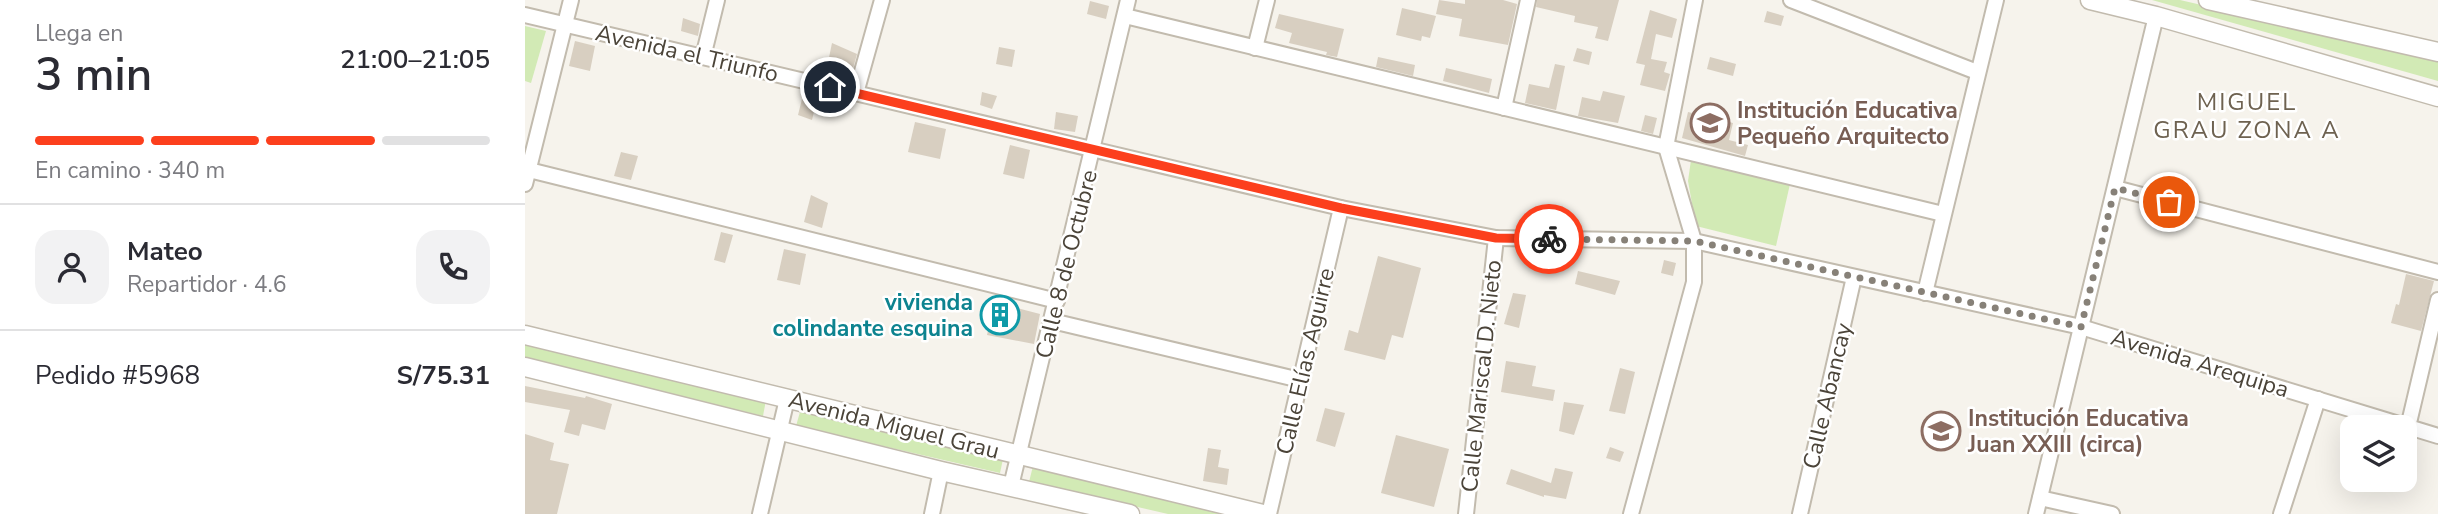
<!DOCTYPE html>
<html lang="es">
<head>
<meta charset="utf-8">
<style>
	:root { --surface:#fff; --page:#f2f2f3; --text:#2b2b33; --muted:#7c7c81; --line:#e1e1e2; --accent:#fc3f1d }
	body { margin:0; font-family:"Nunito Sans",sans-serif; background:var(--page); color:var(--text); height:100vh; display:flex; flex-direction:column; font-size:26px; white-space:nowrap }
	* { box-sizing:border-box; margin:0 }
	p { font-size:23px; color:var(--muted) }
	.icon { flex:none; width:38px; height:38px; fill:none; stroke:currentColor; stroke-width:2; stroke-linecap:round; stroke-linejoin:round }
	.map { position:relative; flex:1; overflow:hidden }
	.panel { display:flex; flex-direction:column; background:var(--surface); width:525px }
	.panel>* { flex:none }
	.buttons { position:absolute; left:1815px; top:415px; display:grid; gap:14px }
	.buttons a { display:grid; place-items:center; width:77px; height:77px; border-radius:14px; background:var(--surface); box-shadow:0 7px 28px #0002; font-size:35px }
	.pin { position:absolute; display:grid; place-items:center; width:60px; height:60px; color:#fff; margin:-30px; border:4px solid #fff; border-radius:50%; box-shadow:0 2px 7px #0007 }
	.courier { position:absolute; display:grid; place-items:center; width:70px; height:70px; margin:-35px; border:5px solid #fc3f1d; border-radius:50%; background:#fff; color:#222; box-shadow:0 2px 9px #0007 }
	.summary em { font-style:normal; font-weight:600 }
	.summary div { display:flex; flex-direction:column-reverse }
	.summary { display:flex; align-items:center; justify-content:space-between; height:119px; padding:0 35px }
	h1 { font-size:46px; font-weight:600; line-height:52px }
	.bar { display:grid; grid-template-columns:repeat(4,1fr); gap:10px 7px; align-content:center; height:84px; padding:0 35px }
	.bar i { height:9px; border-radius:5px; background:var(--line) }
	.bar .selected { background:var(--accent) }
	.bar p { grid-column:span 4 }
	.line { display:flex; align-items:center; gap:18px; padding:0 35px; border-top:2px solid var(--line) }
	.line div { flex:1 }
	.round { display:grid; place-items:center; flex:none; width:74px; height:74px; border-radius:21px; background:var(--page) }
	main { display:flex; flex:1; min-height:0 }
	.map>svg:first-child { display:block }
</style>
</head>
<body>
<main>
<section class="panel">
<div class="summary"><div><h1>3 min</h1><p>Llega en</p></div><em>21:00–21:05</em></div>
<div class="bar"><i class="selected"></i><i class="selected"></i><i class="selected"></i><i></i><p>En camino · 340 m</p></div>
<div class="line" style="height:126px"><a class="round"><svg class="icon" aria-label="person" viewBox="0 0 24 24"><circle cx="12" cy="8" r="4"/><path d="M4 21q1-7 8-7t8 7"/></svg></a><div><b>Mateo</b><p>Repartidor · 4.6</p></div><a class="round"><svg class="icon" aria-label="phone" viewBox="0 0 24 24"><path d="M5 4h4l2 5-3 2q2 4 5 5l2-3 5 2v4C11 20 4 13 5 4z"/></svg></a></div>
<div class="line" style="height:91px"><div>Pedido #5968</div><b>S/75.31</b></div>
</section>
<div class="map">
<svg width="1913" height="514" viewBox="0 0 1913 514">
	<rect width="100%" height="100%" fill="#f6f3ec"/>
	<g fill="#d2eab5">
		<path d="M1627 0H1655L1913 60V81Z"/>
		<path d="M0 26 21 31 6 83 0 81Z"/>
		<path d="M1166 160 1265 184 1251 246 1171 226 1163 181Z"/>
		<path d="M0 340 241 400 238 416 0 360Z"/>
		<path d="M275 412 478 459 475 473 271 426Z"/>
		<path d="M508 466 714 514H643L504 482Z"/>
	</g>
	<g fill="#d8cfc1">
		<path d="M914 0 940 4V0H978L992 4 983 45 934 36 937 19 911 14Z"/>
		<path d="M1012 0H1094L1083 41 1070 38 1073 27 1049 22 1050 16 1011 7Z"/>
		<path d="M565 1 584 6 581 19 562 14Z"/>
		<path d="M877 8 911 16 905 38 897 36 896 41 871 35Z"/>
		<path d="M1125 10 1152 19 1147 38 1131 34 1126 59 1142 62 1139 72 1145 74 1140 91 1115 85 1120 65 1111 63Z"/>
		<path d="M1242 11 1259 16 1256 26 1239 22Z"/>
		<path d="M754 14 819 29 812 57 801 55 802 52 764 43 767 33 750 28Z"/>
		<path d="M158 18 175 24 173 36 156 31Z"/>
		<path d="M50 41 70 46 65 71 44 66Z"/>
		<path d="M307 43 332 54 326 76 301 72Z"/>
		<path d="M474 47 490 50 487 67 471 64Z"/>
		<path d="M1052 48 1067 52 1064 65 1048 61Z"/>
		<path d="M853 57 890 65 888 76 851 67Z"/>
		<path d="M1185 57 1211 64 1208 76 1182 69Z"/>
		<path d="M1030 64 1040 66 1031 110 1000 103 1004 84 1024 88Z"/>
		<path d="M921 68 967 79 964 93 918 81Z"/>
		<path d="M279 91 293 95 287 120 273 115Z"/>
		<path d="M1078 91 1100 96 1093 123 1053 116 1057 97 1075 101Z"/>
		<path d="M457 92 472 96 467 109 455 105Z"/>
		<path d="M531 112 553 116 550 132 529 129Z"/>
		<path d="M1163 112 1208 123 1204 140 1223 145 1220 156 1157 138Z"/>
		<path d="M1120 115 1132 118 1128 134 1116 131Z"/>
		<path d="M390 122 421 129 415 159 383 152Z"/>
		<path d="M485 145 505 150 499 179 478 174Z"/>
		<path d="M96 152 113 156 106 180 89 176Z"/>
		<path d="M286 195 303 203 297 228 279 222Z"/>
		<path d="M196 232 208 235 200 263 189 260Z"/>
		<path d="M259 249 281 254 275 285 252 280Z"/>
		<path d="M853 256 896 268 878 338 867 335 860 360 819 350 824 330 833 333Z"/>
		<path d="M1139 260 1151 263 1148 276 1136 273Z"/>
		<path d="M1053 271 1095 281 1090 295 1050 284Z"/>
		<path d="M1881 274 1909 281 1896 331 1866 323 1871 304 1874 305Z"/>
		<path d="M988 293 1001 295 994 328 979 324Z"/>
		<path d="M469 302 515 314 509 344 462 335Z"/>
		<path d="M981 361 1011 366 1007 386 1030 390 1028 401 976 392Z"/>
		<path d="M1095 368 1110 372 1100 414 1084 411Z"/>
		<path d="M0 386 60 398 61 396 87 404 80 430 57 424 54 436 39 432 45 410 0 402Z"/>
		<path d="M1039 402 1059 405 1049 435 1034 431Z"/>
		<path d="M800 408 820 413 810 447 791 441Z"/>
		<path d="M0 434 29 443 25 460 44 464 32 514H0Z"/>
		<path d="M871 435 924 449 909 507 856 493Z"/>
		<path d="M1085 447 1099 452 1095 462 1081 458Z"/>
		<path d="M683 448 696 450 693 467 704 469 702 485 678 481Z"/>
		<path d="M1030 468 1048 472 1041 499 1019 495V497L981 484 986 469 1026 483Z"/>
	</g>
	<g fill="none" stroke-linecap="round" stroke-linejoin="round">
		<defs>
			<g id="minor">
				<path d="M1266 0 1452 72"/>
				<path d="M0 15 816 208 971 238 1169 241 1556 327 1913 436"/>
				<path d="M600 16 1418 214"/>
				<path d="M730 48 742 0"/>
				<path d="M178 57 192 0"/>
				<path d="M331 93 357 0"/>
				<path d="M979 108 1003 0"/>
				<path d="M4 170 532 301"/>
				<path d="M0 184 46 0"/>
				<path d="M1590 188 1913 272"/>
				<path d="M1400 293 1471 0"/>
				<path d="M527 321 775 380"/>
				<path d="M1883 427 1913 300"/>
				<path d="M486 486 603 0"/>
				<path d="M1515 498 1587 514"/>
				<path d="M235 514 262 399"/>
				<path d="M407 514 416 471"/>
				<path d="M744 514 816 208"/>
				<path d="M941 514 971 238"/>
				<path d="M1106 514 1169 282V241L1141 147 1170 0"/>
				<path d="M1275 514 1329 277"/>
				<path d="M1511 514 1631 16"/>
				<path d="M1756 514 1793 399"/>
			</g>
			<g id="tertiary">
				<path d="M1565 0 1631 16 1913 97"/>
				<path d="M1683 0 1913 52"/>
				<path d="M0 335 738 514"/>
				<path d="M0 367 416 471 605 514"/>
			</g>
		</defs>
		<use href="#minor" stroke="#c2bbae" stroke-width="18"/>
		<use href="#tertiary" stroke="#c2bbae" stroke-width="21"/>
		<use href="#minor" stroke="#fff" stroke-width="14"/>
		<use href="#tertiary" stroke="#fff" stroke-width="18"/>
	</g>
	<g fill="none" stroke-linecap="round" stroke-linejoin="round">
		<path stroke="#878178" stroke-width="7" stroke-dasharray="0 12.6" d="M1024 239 1169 241 1556 327 1590 188 1644 202"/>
		<path stroke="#fc3f1d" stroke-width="9" d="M305 87 816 208 971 238 1024 239"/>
	</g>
	<defs>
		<symbol id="school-ring" viewBox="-11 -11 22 22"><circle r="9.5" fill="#fff" stroke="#8d6e63" stroke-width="1.5"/><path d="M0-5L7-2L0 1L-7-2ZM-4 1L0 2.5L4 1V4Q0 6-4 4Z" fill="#8d6e63"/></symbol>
		<symbol id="building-ring" viewBox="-11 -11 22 22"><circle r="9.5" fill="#fff" stroke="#0f9aa8" stroke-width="1.5"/><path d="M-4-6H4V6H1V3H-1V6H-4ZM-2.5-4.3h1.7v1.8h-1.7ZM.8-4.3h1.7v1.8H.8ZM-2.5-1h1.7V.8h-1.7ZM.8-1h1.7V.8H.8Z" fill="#0f9aa8"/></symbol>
	</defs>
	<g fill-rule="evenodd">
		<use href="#school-ring" x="1163" y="101" width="44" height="44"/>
		<use href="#building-ring" x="453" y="293" width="44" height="44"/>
		<use href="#school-ring" x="1394" y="409" width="44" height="44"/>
	</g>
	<g text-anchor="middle" stroke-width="5" stroke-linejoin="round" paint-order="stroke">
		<g font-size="23" fill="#4b4439" stroke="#fff">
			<text transform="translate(162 53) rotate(13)" y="8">Avenida el Triunfo</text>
			<text transform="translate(541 264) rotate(-76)" y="8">Calle 8 de Octubre</text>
			<text transform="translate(780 361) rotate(-77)" y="8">Calle Elías Aguirre</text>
			<text transform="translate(1675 363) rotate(17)" y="8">Avenida Arequipa</text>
			<text transform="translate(956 376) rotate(-84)" y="8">Calle Mariscal D. Nieto</text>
			<text transform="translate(1302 396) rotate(-77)" y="8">Calle Abancay</text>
			<text transform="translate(369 425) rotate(14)" y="8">Avenida Miguel Grau</text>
		</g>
		<g font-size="23" font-weight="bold" fill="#785e54" stroke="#fff" text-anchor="start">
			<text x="1212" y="118">Institución Educativa<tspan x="1212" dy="26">Pequeño Arquitecto</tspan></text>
			<text x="1443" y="426">Institución Educativa<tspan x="1443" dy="26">Juan XXIII (circa)</tspan></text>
		</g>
		<g font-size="23" font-weight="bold" fill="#0d838f" stroke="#fff" text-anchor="end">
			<text x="448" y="310">vivienda<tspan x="448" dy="26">colindante esquina</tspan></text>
		</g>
		<g font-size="24" letter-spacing="2" fill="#6e6250" stroke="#fff">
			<text x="1722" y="110">MIGUEL<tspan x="1722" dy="28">GRAU ZONA A</tspan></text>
		</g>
	</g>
</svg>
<div class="buttons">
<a><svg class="icon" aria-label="layers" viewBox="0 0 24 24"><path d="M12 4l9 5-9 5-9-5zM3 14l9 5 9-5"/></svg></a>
</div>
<div class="pin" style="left:1644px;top:202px;background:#ea580c"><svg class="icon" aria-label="bag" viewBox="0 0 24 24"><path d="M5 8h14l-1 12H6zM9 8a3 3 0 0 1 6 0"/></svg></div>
<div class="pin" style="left:305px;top:87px;background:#1f2937"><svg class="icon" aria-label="home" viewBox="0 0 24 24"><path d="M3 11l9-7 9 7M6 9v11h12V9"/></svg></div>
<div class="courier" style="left:1024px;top:239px"><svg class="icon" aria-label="bike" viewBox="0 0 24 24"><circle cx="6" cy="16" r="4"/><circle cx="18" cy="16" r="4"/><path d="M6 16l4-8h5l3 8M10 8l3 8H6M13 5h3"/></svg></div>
</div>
</main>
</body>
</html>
